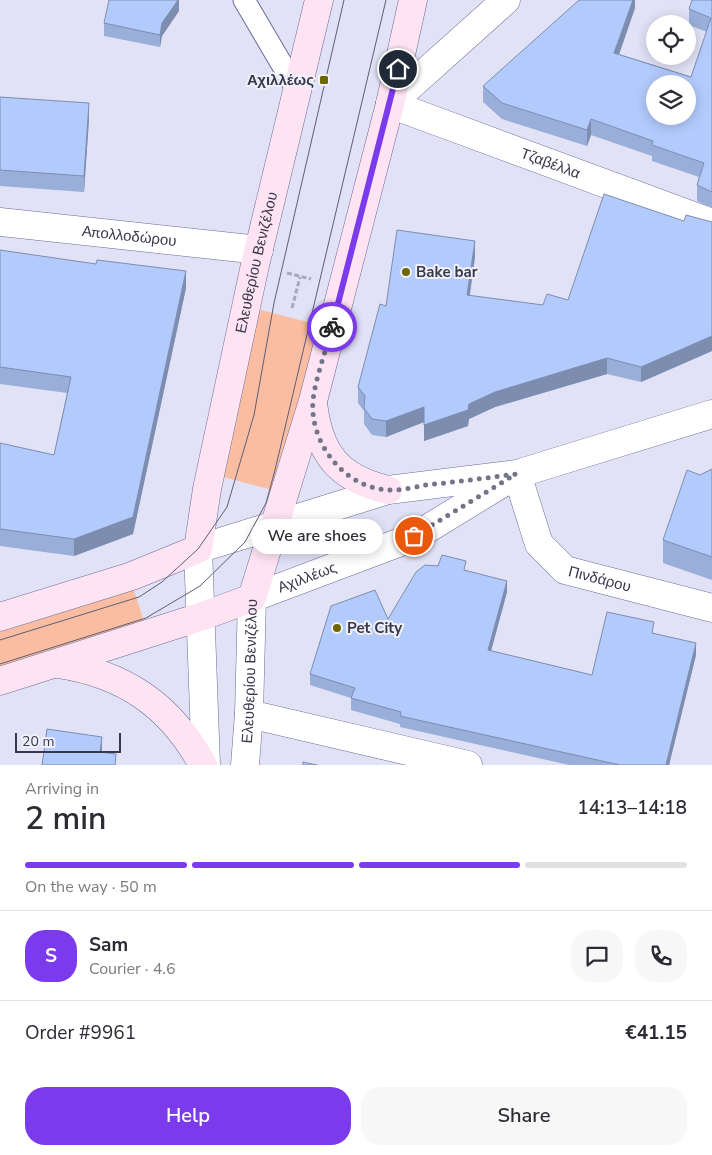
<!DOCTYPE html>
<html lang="en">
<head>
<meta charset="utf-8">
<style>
	:root { --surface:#fff; --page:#f7f7f7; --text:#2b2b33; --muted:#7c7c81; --line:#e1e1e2; --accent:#7c3aed }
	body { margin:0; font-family:"Nunito Sans",sans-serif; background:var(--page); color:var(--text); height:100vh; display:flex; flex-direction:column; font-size:19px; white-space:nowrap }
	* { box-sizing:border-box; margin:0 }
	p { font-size:16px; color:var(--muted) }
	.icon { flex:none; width:28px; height:28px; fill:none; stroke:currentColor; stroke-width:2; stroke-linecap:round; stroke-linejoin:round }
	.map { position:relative; height:765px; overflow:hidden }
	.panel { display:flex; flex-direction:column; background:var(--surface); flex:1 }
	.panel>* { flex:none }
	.controls { position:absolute; left:646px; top:15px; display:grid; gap:10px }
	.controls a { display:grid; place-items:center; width:50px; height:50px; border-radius:50%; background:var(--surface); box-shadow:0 2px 12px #0003; font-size:25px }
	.scale { position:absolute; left:15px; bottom:12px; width:106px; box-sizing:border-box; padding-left:5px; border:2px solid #38384c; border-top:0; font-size:14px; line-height:18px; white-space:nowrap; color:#38384c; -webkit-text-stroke:4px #f0f0fb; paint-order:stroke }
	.pin { position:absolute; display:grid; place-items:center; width:42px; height:42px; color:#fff; margin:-21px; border:2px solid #fff; border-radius:50%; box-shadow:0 1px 5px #0007 }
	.courier { position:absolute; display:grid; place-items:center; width:50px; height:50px; margin:-25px; border:4px solid #7c3aed; border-radius:50%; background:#fff; color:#222; box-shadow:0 1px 6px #0007 }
	.bubble { position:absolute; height:35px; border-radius:18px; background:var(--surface); box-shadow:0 2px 12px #0003; font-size:16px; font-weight:600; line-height:35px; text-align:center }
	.head em { font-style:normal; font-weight:600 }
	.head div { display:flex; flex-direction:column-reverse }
	.head { display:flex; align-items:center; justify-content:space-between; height:85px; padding:0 25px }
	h1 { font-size:32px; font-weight:600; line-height:38px }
	.bar { display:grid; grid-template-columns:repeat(4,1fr); gap:8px 5px; align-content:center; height:60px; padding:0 25px }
	.bar i { height:6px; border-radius:4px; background:var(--line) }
	.bar .selected { background:var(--accent) }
	.bar p { grid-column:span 4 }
	.line { display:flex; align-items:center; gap:12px; padding:0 25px; border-top:1px solid var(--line) }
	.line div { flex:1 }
	.round { display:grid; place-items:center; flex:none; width:52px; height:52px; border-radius:20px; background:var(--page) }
	.primary-button { display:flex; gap:10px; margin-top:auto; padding:10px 25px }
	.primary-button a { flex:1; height:58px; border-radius:20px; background:var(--accent); color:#fff; font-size:20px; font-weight:600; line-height:58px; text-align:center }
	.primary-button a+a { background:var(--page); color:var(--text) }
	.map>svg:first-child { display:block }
</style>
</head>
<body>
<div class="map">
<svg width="712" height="765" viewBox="0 0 712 765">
	<rect width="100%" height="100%" fill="#e2e2f7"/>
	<g fill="#fbbda1">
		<path d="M257 309 319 325 276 491 220 476Z"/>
		<path d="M134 590 145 625 0 671V632Z"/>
	</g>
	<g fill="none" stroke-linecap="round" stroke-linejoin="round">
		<defs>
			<path id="service" d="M244 0 297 90"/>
			<g id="minor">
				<path id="s1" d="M390 104 712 223"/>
				<path id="s2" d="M0 222 259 250"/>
				<path id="s3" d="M517 474 539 544 565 570 712 608"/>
				<path d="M249 714 468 765"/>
			</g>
			<g id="tertiary">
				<path d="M390 104 506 0"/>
				<path d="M206 765 198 549 388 490 517 474 712 414"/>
				<path id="s4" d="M245 765 249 714 252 598 414 537 509 479"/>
			</g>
			<g id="secondary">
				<path d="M313 403C319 454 338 478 388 490"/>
				<path id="s5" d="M0 617 132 576 198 549 207 489 255 265 319 0"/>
				<path d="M58 664C125 674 171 706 203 765"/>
				<path d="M0 681 200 617 252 598 313 401 390 104 413 0"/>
			</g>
		</defs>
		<use href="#service" stroke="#6c6a98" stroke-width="23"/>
		<use href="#minor" stroke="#6c6a98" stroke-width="29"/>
		<use href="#tertiary" stroke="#6c6a98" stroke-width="29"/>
		<use href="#secondary" stroke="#6c6a98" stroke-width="29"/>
		<g stroke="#a7a7bc" stroke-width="3" stroke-dasharray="5 2.5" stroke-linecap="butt">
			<path d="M287 273 311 279"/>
			<path d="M292 308 300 277"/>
		</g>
		<use href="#service" stroke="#fff" stroke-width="21"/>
		<use href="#minor" stroke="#fff" stroke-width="28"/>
		<use href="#tertiary" stroke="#fff" stroke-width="28"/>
		<use href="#secondary" stroke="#fee3f2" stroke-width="28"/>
		<g stroke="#5e5e72" stroke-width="1">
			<path d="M0 640 139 597 162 582 198 549 227 507 254 415 274 303 344 0"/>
			<path d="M0 664 146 618 200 586 245 542 266 503 275 470 386 0"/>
		</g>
	</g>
	<g fill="#99aed9">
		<path d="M179 0V11L162 36 160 47 104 36V23Z"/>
		<path d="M635 0V8L619 54 691 77 707 32 689 25V9L712 0V208L697 201V185L699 177 652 161V156L591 135 587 146 502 119 483 102V86Z"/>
		<path d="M0 97 89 119 84 192 0 186Z"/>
		<path d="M684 221 712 222V351L641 382 607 374 495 407 469 419 468 426 424 441V422L386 437 372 435 364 424V411L358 403V387L386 306 475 257 470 296 543 305 568 300Z"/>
		<path d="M0 250 186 288 133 534 74 556 0 546V443L54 455 67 393 0 384Z"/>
		<path d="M712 469V580L663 563V540L700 475Z"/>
		<path d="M438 566 466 571 507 592 491 651 592 675 654 633 696 655 669 765H569L400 727V724L351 710V698L310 685V674L388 619Z"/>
	</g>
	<g fill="#7d8db0">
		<path d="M178 0H179V11L162 36 160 47V35L162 23Z"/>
		<path d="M633 0H635V8L614 69V53Z"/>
		<path d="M89 103V119L84 192V176Z"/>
		<path d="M591 119V135L587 146V130Z"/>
		<path d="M475 241V257L467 311V295Z"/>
		<path d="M186 271V288L133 534 74 556V539Z"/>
		<path d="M712 336V351L641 382V367Z"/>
		<path d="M607 358V374L495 407 469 419 468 426 424 441V425L495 392Z"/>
		<path d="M424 407V422L386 437V421Z"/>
		<path d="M507 581V592L488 662V650Z"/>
		<path d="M696 643V655L669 765H666Z"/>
		<path d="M102 737V751L100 765V752Z"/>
	</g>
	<g fill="#b2cafc" stroke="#7d8db0" fill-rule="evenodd">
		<path d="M109 0H178L162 23 160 35 104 23Z"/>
		<path d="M579 0H633L614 53 691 77 711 18 689 9 692 0H712V192L697 185 704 163 652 145 653 141 591 119 587 130 502 103 483 86ZM655 84H688V116H655Z"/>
		<path d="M0 97 89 103 84 176 0 170Z"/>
		<path d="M604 194 684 221 686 215 712 222V336L641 367 607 358 495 392 469 404 468 410 424 425V407L386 421 372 419 364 408 365 396 358 387 380 304 386 306 397 230 475 241 467 295 543 305 547 294 568 300Z"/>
		<path d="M0 250 96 264 97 260 186 271 133 517 74 539 0 529V443L54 455 71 377 0 367Z"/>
		<path d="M712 469V557L663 540 687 470 700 475Z"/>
		<path d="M442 555 466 561 464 570 507 581 488 650 592 675 607 612 654 622 652 633 696 643 666 765H620L400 716 401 712 351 698 355 688 310 674 331 606 375 590 388 619 416 572 425 565 438 566Z"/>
		<path d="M47 729 102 737 100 752 116 754 115 765H42Z"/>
		<path d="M303 762 317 765H303Z"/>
	</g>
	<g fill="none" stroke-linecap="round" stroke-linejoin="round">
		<path stroke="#747488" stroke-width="5" stroke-dasharray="0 9" d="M332 327C326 351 316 376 313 400 309 443 345 488 388 490 400 491 414 487 426 485 456 482 486 478 516 474L414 536"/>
		<path stroke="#7c3aed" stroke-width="6" d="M332 327 398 69"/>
	</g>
	<g fill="#6d6700" stroke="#f0f0fb" stroke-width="2">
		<rect x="319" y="75" width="10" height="10" rx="2.5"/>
		<circle cx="406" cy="272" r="5"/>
		<circle cx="337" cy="628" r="5"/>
	</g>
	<g text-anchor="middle" stroke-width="4" stroke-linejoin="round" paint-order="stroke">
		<g font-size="15" font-weight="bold" fill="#38384c" stroke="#f0f0fb" text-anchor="start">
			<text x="314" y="85" text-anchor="end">Αχιλλέως</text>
			<text x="416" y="277">Bake bar</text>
			<text x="347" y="633">Pet City</text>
		</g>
		<g font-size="15" fill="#38384c" stroke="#f0f0fb">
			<text dy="5" stroke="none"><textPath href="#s1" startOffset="171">Τζαβέλλα</textPath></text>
			<text dy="5" stroke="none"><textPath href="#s2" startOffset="130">Απολλοδώρου</textPath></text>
			<text dy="5" stroke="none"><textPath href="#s5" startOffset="502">Ελευθερίου Βενιζέλου</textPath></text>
			<text dy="5" stroke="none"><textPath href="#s4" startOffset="226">Αχιλλέως</textPath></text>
			<text dy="5" stroke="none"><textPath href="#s3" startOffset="146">Πινδάρου</textPath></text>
			<text dy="5" stroke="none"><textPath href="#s4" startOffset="94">Ελευθερίου Βενιζέλου</textPath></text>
		</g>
	</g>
</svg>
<div class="controls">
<a><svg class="icon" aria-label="locate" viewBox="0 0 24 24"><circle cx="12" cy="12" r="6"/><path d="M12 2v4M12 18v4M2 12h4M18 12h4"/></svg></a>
<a><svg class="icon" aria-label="layers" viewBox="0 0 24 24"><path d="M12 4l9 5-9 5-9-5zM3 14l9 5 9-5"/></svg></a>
</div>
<div class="scale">20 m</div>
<div class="pin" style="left:414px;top:536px;background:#ea580c"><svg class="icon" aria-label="bag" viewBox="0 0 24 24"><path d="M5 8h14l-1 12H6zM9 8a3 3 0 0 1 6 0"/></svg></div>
<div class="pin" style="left:398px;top:69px;background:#1f2937"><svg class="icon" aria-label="home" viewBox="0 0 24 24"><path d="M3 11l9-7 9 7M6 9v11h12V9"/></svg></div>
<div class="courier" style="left:332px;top:327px"><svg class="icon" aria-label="bike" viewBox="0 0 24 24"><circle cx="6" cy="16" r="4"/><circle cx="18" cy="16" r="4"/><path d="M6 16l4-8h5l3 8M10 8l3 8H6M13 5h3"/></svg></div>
<div class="bubble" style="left:251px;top:519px;width:132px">We are shoes</div>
</div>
<section class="panel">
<div class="head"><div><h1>2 min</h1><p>Arriving in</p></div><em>14:13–14:18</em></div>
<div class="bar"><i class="selected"></i><i class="selected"></i><i class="selected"></i><i></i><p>On the way · 50 m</p></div>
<div class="line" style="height:90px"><b class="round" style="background:var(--accent);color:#fff">S</b><div><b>Sam</b><p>Courier · 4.6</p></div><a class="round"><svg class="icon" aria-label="chat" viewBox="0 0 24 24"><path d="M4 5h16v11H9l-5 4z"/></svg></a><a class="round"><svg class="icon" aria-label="phone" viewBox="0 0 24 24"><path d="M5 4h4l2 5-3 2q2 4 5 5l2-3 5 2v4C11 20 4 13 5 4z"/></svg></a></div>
<div class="line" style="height:65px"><div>Order #9961</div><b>€41.15</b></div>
<div class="primary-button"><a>Help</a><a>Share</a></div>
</section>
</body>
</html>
